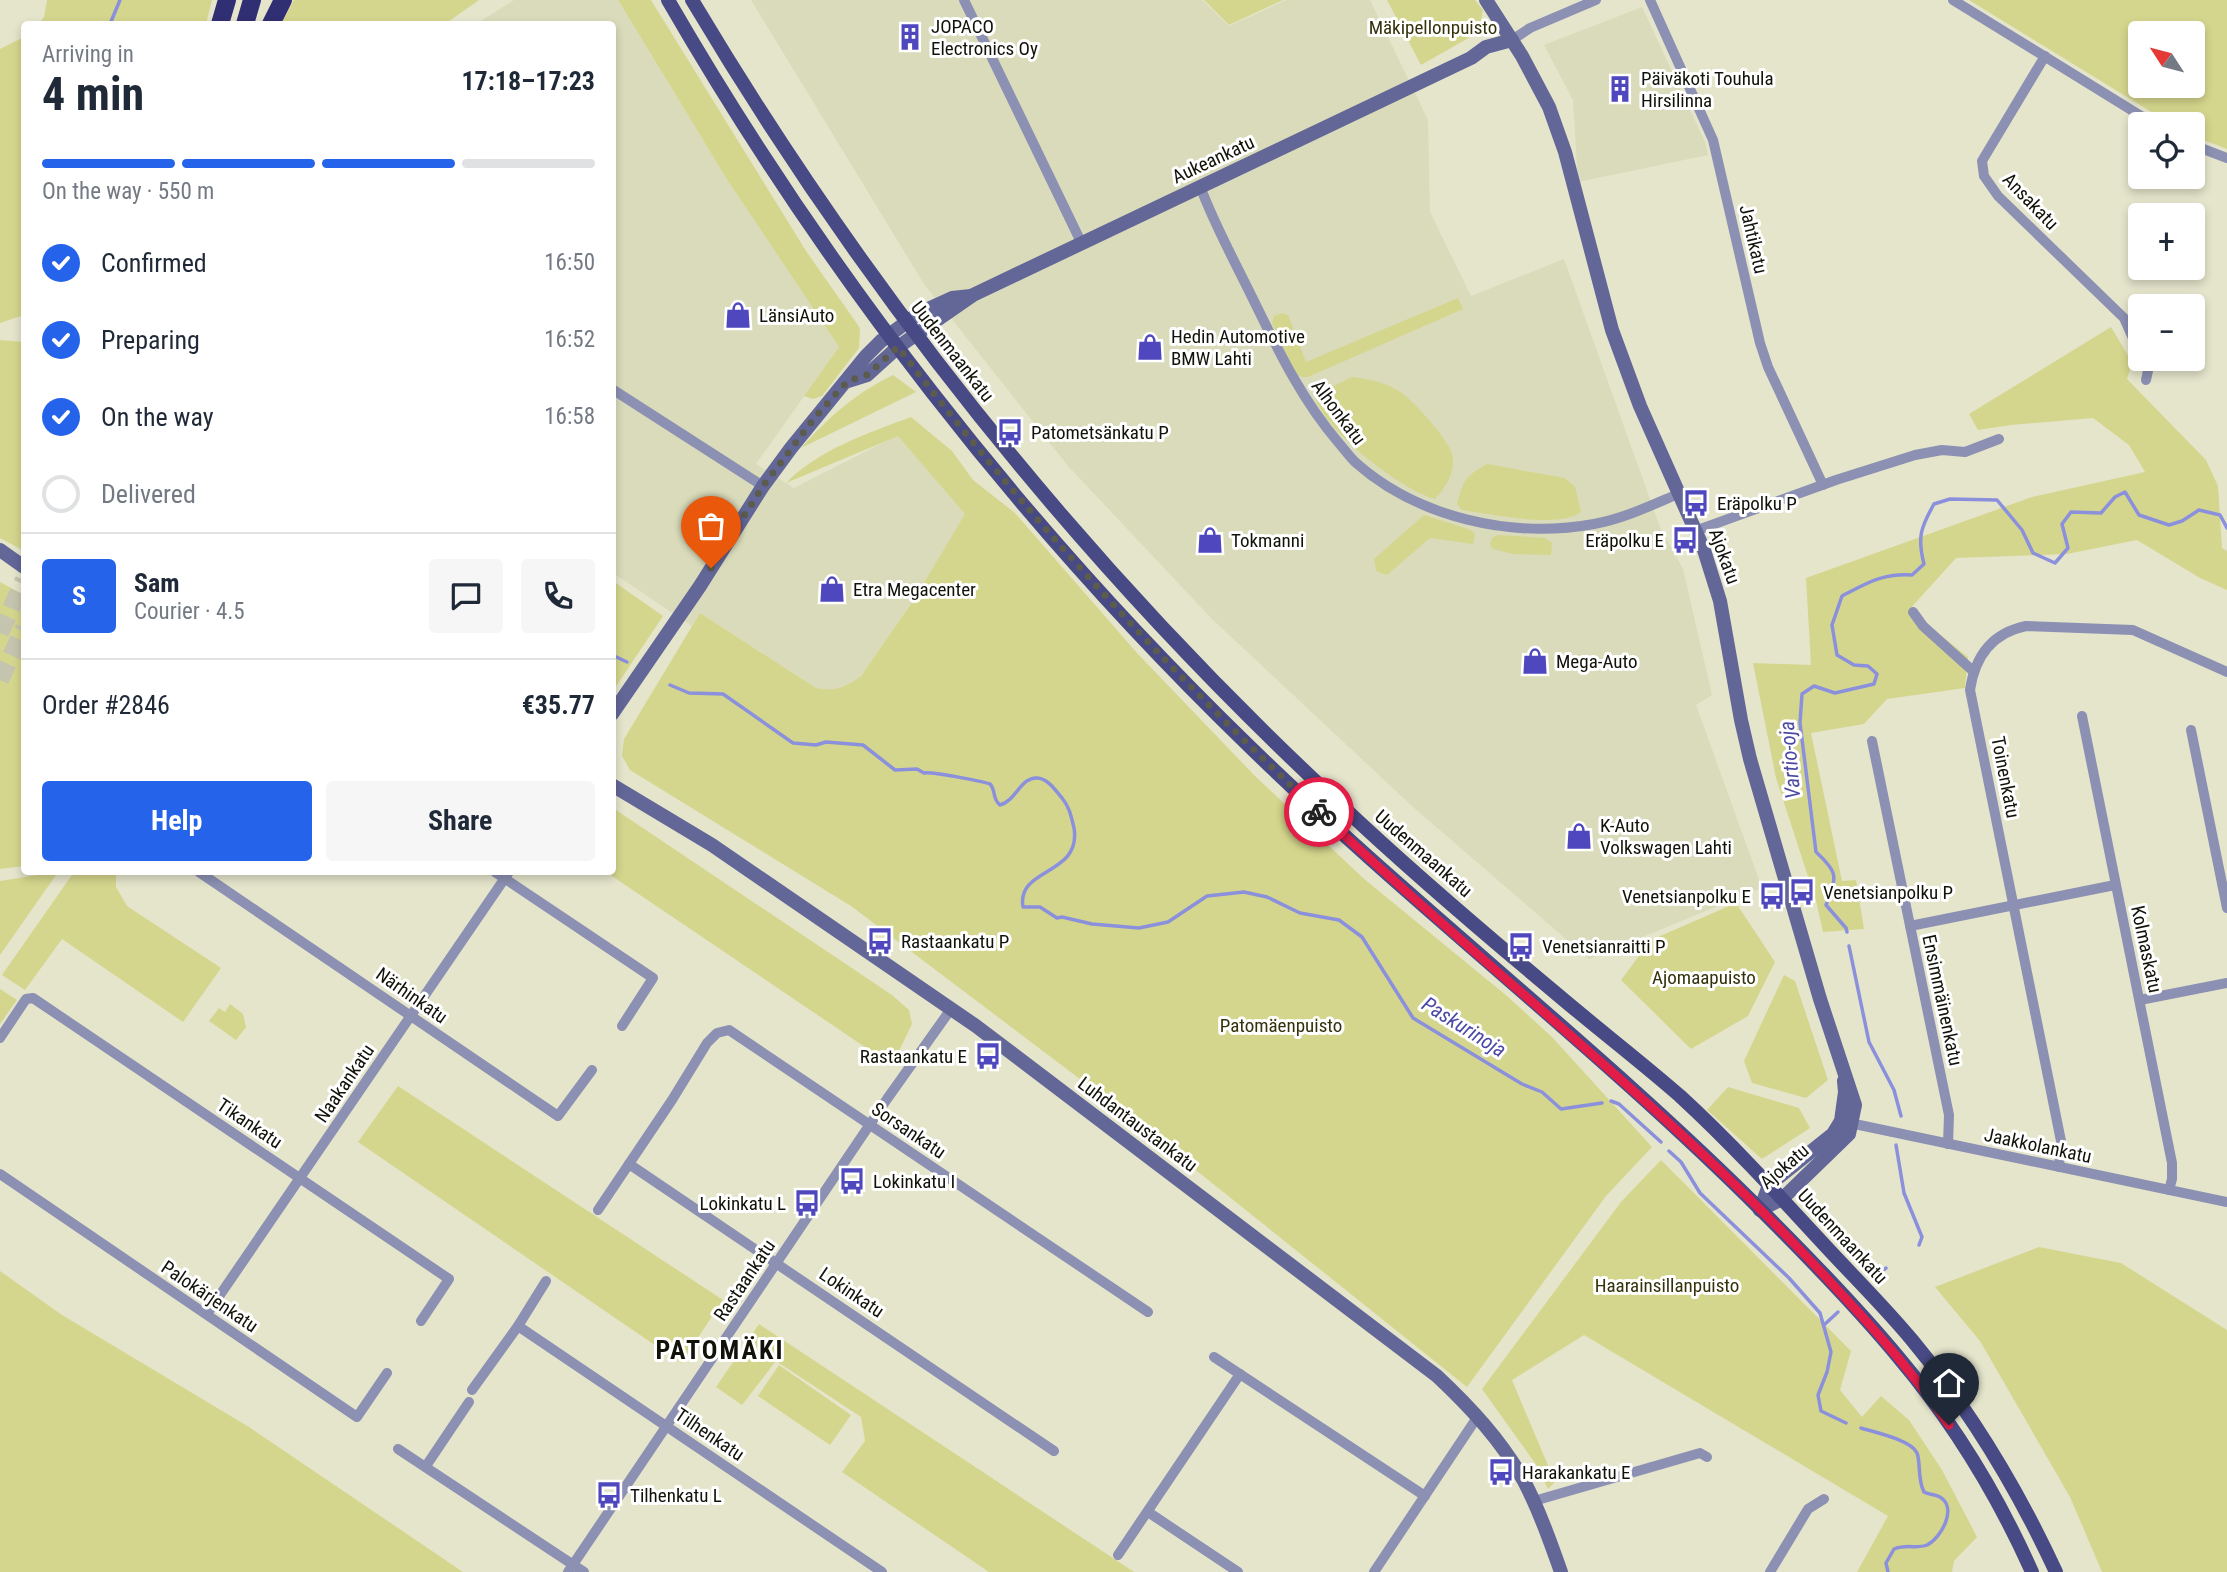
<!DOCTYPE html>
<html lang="en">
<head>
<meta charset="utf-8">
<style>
	:root { --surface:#fff; --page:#f6f6f7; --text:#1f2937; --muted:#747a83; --line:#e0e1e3; --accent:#2563eb }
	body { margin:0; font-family:"Roboto Condensed",sans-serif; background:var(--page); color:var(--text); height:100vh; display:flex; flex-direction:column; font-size:26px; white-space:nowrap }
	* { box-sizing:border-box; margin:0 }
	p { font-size:23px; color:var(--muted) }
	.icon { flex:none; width:38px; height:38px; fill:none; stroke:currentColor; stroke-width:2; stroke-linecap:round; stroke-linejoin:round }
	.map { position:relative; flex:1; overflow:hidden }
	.sheet { position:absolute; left:21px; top:21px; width:595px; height:854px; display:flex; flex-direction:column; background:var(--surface); border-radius:7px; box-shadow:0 4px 10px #0003 }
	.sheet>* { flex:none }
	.needle { width:46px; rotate:306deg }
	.fabs { position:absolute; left:2128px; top:21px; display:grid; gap:14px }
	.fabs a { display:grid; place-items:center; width:77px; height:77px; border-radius:7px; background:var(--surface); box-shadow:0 4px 10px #0003; font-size:35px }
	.pin { position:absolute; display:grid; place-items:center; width:60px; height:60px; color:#fff; margin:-72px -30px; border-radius:50% 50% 50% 0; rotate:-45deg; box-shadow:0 0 7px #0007 }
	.pin .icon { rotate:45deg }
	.courier { position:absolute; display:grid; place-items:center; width:70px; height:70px; margin:-35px; border:5px solid #e11d48; border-radius:50%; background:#fff; color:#222; box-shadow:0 2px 9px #0007 }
	.summary em { font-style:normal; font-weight:700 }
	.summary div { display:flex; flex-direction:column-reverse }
	.summary { display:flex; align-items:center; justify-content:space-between; height:119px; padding:0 21px }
	h1 { font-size:46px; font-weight:700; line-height:52px }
	.bar { display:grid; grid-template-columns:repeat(4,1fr); gap:10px 7px; align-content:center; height:84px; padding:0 21px }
	.bar i { height:9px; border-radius:5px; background:var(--line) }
	.bar .current { background:var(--accent) }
	.bar p { grid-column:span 4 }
	.line { display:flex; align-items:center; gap:18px; padding:0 21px; border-top:2px solid var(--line) }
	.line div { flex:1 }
	.round { display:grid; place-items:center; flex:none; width:74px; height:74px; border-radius:7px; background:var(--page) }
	ol { padding:0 21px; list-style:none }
	li { display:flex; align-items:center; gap:21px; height:77px }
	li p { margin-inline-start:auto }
	li .icon { padding:7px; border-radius:50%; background:var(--accent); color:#fff; stroke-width:4 }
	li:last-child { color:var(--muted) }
	li i { width:38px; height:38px; border:4px solid var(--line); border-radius:50% }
	.cta { display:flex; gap:14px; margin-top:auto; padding:14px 21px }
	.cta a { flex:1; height:80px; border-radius:7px; background:var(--accent); color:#fff; font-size:28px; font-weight:700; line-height:80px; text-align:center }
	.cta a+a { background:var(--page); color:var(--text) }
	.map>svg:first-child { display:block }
</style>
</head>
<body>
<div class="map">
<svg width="2227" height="1572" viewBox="0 0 2227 1572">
	<rect width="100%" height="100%" fill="#e5e5cc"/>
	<g fill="#dadbba">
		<path d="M514 0H618L728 181 839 347 756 464 794 488 898 435 966 514 913 601 861 676 851 684 828 691 816 688 700 613 692 626 613 573 612 24H476Z"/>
		<path d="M751 0H1202L1229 26 1286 0H1370L1428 120 1430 212 1471 296 1564 259 1660 527 1683 569 1712 695 1696 705 1762 888 1589 959 1413 807 1212 619 1068 466 924 284Z"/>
		<path d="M1642 7 1705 142 1708 155 1578 182 1573 100 1544 45Z"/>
	</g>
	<g fill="#d5d68d" fill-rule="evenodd">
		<path d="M47 0H212L206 24H39L44 17Z"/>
		<path d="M294 0H479L445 24H281Z"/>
		<path d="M618 0H651L806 251 860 328 859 348 822 396 813 399 804 396 839 347 728 181Z"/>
		<path d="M1204 0H1283L1229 25Z"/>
		<path d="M1387 0H1475L1483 10 1479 32 1421 65Z"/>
		<path d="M1969 0H2227V149L2193 136V124H2171ZM2193 33V86H2140V33Z"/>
		<path d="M24 37V315L0 323V49Z"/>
		<path d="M1458 298 1463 309 1308 377H1301L1295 373 1272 323 1274 316 1282 313 1288 315 1306 362Z"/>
		<path d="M2111 327 2132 362 2127 379 2206 460 2218 486 2222 548 2227 551V590L2200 578 2137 540 2067 554 1956 558 1909 610 1968 657 1965 688 1887 699 1864 724 1811 733 1842 881 1856 880 1864 929 1823 932 1816 901 1776 778 1753 663 1811 665 1806 578 2032 497 2145 472 2129 445 2093 418 2011 425 1978 430 1969 414Z"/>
		<path d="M0 340 24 342V551L0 538Z"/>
		<path d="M893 375 916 392 801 448C830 416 853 395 893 375Z"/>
		<path d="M1352 377C1368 379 1385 382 1399 391 1412 399 1449 440 1452 454 1456 471 1446 488 1435 499 1403 491 1320 428 1315 395Z"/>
		<path d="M911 417 952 451 973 480 1015 513 1137 653 1254 775 1363 878 1507 996 1552 1037 1652 1147 1606 1196 1467 1387 1117 1107 851 906 630 770 622 756 624 739 700 613 816 688C834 692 847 687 861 676L913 601 965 514 898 436 786 483C818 450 868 433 911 417Z"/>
		<path d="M1487 464 1565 478 1575 487 1581 512C1559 529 1490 514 1462 510L1457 504C1464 480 1464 477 1487 464Z"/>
		<path d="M1424 515 1471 530 1475 534 1473 544 1430 538 1387 575 1376 571 1374 559Z"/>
		<path d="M1498 535 1545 538 1552 543 1551 555 1513 554 1493 549 1490 545 1492 538Z"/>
		<path d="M613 581 663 616 613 691Z"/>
		<path d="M0 582 24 595V866L0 869Z"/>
		<path d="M613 808 892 995 909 1010 912 1024 898 1053 890 1064 606 872H612Z"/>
		<path d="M74 872H116V887L127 906 221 968 183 1022 62 939 25 990 2 975Z"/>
		<path d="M50 873 56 875 0 955V881Z"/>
		<path d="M1736 903 1775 962 1748 1016 1691 1049 1621 980 1651 940Z"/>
		<path d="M1784 975 1795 981 1828 1080 1806 1098 1752 1083 1744 1061Z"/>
		<path d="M0 989 17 1000 0 1024Z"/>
		<path d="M230 1004 243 1014 246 1027 236 1040 209 1021 219 1008 225 1012Z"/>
		<path d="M398 1086 723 1300 681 1363 358 1142Z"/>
		<path d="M1728 1087 1799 1108 1810 1128 1762 1159 1707 1110Z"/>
		<path d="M1661 1160 1851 1351 1840 1390 1862 1417 1881 1396 1909 1420 1942 1470 1977 1537 1954 1561 1952 1572H1857L1888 1516 1584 1335 1512 1380 1555 1482 1548 1489 1535 1463 1482 1389 1621 1202Z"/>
		<path d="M2039 1247 2121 1263 2227 1330V1572H2102L2070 1497 1980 1341 1935 1287Z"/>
		<path d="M0 1271 62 1315 249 1427 463 1572H0Z"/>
		<path d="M759 1324 1134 1572H989L842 1472 865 1441 861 1417 776 1361 742 1405 716 1387Z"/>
		<path d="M779 1365 851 1415 830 1445 758 1396Z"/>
	</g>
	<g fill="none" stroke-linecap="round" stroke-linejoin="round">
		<g stroke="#8b90dd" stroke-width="3.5">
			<path d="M110 24 120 0"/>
			<path d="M612 655 627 662"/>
			<path d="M670 685 689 693 723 694 793 743 816 745 826 742 863 745 895 770 917 769 924 773C930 771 981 781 990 784 996 790 992 799 1000 805 1016 801 1021 776 1038 778 1048 779 1056 791 1062 798 1070 808 1071 816 1074 828 1082 876 1016 867 1023 907H1040L1057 918 1062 917 1092 924 1139 928 1168 922 1207 896 1244 892 1267 897 1300 913 1339 920 1362 937 1413 1018 1522 1084 1542 1092 1561 1109 1602 1103"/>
			<path d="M1847 932 1846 928 1826 905C1836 877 1840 874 1816 852L1800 723 1802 694 1814 686 1835 693 1874 684 1877 674 1868 666 1854 665 1837 655 1832 625 1842 596C1867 583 1883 573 1912 575L1924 564C1917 537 1921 527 1934 504L1950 499 1997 500 2022 530 2033 553 2055 563 2068 548 2062 524 2071 512 2101 513 2115 497 2125 492 2139 515 2169 525 2182 521 2199 510 2220 515 2227 528"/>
			<path d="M1849 946 1869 1042 1894 1090 1901 1116"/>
			<path d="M1611 1101 1619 1104 1661 1142"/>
			<path d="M1896 1145 1904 1193 1922 1237 1919 1245"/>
			<path d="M1669 1151 1681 1162 1700 1193 1789 1278 1820 1313 1831 1352 1827 1372 1818 1395 1821 1411 1846 1423"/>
			<path d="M1877 1275 1886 1268"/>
			<path d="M1825 1324 1838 1312"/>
			<path d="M1861 1428C1874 1432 1911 1440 1917 1453 1921 1463 1917 1478 1924 1492 1929 1495 1935 1494 1940 1497 1958 1508 1941 1538 1927 1545 1917 1549 1906 1544 1894 1549L1886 1563 1888 1572"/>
		</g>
		<g stroke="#c5c5af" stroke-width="18" stroke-dasharray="18 9" stroke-linecap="butt">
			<path d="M0 633 24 580"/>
			<path d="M0 680 24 628"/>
		</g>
		<g stroke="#8c90b2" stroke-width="10">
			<path d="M964 0 1081 242"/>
			<path d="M1650 0 1713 140 1760 343 1768 367 1823 485"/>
			<path d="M1953 0 2154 124"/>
			<path d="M1512 40 1530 28 1596 0"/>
			<path d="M2045 56 1982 161 1984 176 1998 196 2124 318 2140 354"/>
			<path d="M2193 145 2227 158"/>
			<path d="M1200 186C1214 224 1234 260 1252 297 1277 348 1301 399 1338 442 1344 449 1349 456 1355 462 1418 518 1512 539 1594 524 1623 519 1652 505 1678 494"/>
			<path d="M2142 359 2148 371 2146 380"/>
			<path d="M612 389 763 486"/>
			<path d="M1695 531 1836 480 1915 455 1942 450 1965 452 1999 439"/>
			<path d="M1913 612 1923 626 1973 671"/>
			<path d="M2082 716 2172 1163V1179L2169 1190"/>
			<path d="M2191 730 2227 908"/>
			<path d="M1872 741 1949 1115 1948 1144"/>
			<path d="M199 872 558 1116 592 1070"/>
			<path d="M495 872 653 978 622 1026"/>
			<path d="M1910 926 2115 885"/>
			<path d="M2140 1000 2227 983"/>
			<path d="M0 1038 26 999 33 998 449 1279 421 1321"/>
			<path d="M1845 1122 2227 1202"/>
			<path d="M629 1164 1054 1451"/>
			<path d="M2059 1167 2061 1141 1970 690C1975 656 1992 633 2026 626L2133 630 2227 672"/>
			<path d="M0 1174 357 1417 387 1373"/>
			<path d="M598 1210 672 1100 707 1043 717 1033 729 1030 1148 1312"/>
			<path d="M207 1314 509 872"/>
			<path d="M518 1326 882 1572"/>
			<path d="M1214 1357 1425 1496"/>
			<path d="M472 1390 518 1326 546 1281"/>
			<path d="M398 1449 584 1572"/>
			<path d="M426 1466 469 1402"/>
			<path d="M1534 1501 1700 1453 1707 1457"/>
			<path d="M1148 1512 1238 1572"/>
			<path d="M1118 1555 1240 1374"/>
			<path d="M568 1572 887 1099 951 1009"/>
			<path d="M1374 1572 1478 1416"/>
			<path d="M1770 1572 1808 1509 1824 1499"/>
		</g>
		<g stroke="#636798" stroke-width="14">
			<path d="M1486 0 1522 56 1549 107 1565 152 1612 330 1640 406 1704 550 1720 601 1741 720 1750 759 1820 999 1855 1105 1849 1134 1782 1199 1760 1210"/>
			<path d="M848 381 867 375 898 347 973 295 1471 58 1486 47 1512 40"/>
			<path d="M0 550 24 567"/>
			<path d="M612 714 700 586 763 486 791 448 866 356 881 341 919 313 952 298 971 296"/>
			<path d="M612 785 712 845 976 1026 1437 1376C1470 1407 1501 1440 1524 1481 1539 1510 1550 1541 1561 1572"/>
			<path d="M1760 1210 1769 1185 1833 1134 1841 1121 1845 1092 1844 1081"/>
		</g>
		<g stroke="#484a85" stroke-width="14">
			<path d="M668 0C825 272 1022 526 1248 745 1414 907 1599 1048 1763 1212 1810 1259 1857 1307 1899 1358 1953 1422 1998 1496 2032 1572"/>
			<path d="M692 0C870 299 1088 571 1344 808 1413 873 1486 935 1558 995 1598 1029 1640 1061 1680 1096 1729 1141 1774 1190 1819 1239 1850 1273 1883 1305 1912 1340 1970 1410 2018 1490 2056 1572"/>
		</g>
		<g stroke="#312f73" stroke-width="18">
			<path d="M220 24 227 0"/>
			<path d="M245 24 252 0"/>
			<path d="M271 24 283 0"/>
		</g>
	</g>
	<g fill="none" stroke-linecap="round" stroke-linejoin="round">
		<path stroke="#5c5c4e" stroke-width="7" stroke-dasharray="0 12.6" d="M711 568 763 486 816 416 848 381 867 375 898 347C1025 514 1166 669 1319 812"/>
		<path stroke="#e11d48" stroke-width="9" d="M1319 812C1479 963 1653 1096 1805 1255 1856 1309 1907 1363 1949 1425"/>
	</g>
	<defs>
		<symbol id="building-bare" viewBox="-9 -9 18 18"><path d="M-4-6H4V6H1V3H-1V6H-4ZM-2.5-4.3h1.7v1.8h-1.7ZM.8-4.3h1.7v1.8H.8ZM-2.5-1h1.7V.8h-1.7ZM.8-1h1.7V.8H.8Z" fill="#4f47be" stroke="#fff" stroke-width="2.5" paint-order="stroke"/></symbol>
		<symbol id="shop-bare" viewBox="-9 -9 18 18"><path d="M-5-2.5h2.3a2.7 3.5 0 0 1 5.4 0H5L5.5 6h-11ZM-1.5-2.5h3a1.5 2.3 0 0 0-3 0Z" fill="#4f47be" stroke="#fff" stroke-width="2.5" paint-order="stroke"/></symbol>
		<symbol id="bus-bare" viewBox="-9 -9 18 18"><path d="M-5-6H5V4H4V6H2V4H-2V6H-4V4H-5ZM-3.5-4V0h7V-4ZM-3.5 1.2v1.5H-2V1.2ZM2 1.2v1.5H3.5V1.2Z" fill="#4f47be" stroke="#fff" stroke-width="2.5" paint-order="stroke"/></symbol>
	</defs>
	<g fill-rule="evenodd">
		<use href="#building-bare" x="891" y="18" width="38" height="38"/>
		<use href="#building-bare" x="1601" y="70" width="38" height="38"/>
		<use href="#shop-bare" x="719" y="296" width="38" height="38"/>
		<use href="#shop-bare" x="1131" y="328" width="38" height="38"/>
		<use href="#bus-bare" x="991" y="413" width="38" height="38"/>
		<use href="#bus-bare" x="1677" y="484" width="38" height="38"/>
		<use href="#shop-bare" x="1191" y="521" width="38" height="38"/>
		<use href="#bus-bare" x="1666" y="521" width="38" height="38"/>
		<use href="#shop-bare" x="813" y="570" width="38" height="38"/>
		<use href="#shop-bare" x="1516" y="642" width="38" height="38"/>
		<use href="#shop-bare" x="1560" y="817" width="38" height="38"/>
		<use href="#bus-bare" x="1783" y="873" width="38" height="38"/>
		<use href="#bus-bare" x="1753" y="877" width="38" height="38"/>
		<use href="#bus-bare" x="861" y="922" width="38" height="38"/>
		<use href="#bus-bare" x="1502" y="927" width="38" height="38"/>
		<use href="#bus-bare" x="969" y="1037" width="38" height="38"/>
		<use href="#bus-bare" x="833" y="1162" width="38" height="38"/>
		<use href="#bus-bare" x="788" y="1184" width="38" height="38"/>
		<use href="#bus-bare" x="1482" y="1453" width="38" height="38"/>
		<use href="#bus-bare" x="590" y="1476" width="38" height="38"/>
	</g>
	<g text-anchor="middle" stroke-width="6" stroke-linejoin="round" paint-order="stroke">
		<g font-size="19" fill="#12120a" stroke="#fff" text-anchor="start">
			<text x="931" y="33">JOPACO<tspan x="931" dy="22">Electronics Oy</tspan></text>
			<text x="1641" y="85">Päiväkoti Touhula<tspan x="1641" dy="22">Hirsilinna</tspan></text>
			<text x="759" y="322">LänsiAuto</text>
			<text x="1171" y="343">Hedin Automotive<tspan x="1171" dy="22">BMW Lahti</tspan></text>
			<text x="1031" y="439">Patometsänkatu P</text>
			<text x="1717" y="510">Eräpolku P</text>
			<text x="1231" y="547">Tokmanni</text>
			<text x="1664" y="547" text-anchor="end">Eräpolku E</text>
			<text x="853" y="596">Etra Megacenter</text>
			<text x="1556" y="668">Mega-Auto</text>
			<text x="1600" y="832">K-Auto<tspan x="1600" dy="22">Volkswagen Lahti</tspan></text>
			<text x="1823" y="899">Venetsianpolku P</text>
			<text x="1751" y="903" text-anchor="end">Venetsianpolku E</text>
			<text x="901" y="948">Rastaankatu P</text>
			<text x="1542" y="953">Venetsianraitti P</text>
			<text x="967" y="1063" text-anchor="end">Rastaankatu E</text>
			<text x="873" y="1188">Lokinkatu I</text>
			<text x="786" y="1210" text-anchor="end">Lokinkatu L</text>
			<text x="1522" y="1479">Harakankatu E</text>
			<text x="630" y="1502">Tilhenkatu L</text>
		</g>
		<g font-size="19" fill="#33320a" stroke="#fff">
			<text x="1433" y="34">Mäkipellonpuisto</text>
			<text x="1704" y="984">Ajomaapuisto</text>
			<text x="1281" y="1032">Patomäenpuisto</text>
			<text x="1667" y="1292">Haarainsillanpuisto</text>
		</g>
		<g font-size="19" fill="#12120a" stroke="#fff">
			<text transform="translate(1213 159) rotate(-25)" y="7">Aukeankatu</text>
			<text transform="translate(2031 201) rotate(46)" y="7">Ansakatu</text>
			<text transform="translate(1754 239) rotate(77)" y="7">Jahtikatu</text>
			<text transform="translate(953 351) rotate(52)" y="7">Uudenmaankatu</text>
			<text transform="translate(1339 412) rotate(53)" y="7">Alhonkatu</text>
			<text transform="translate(1725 556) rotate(70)" y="7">Ajokatu</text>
			<text transform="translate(2006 777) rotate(79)" y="7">Toinenkatu</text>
			<text transform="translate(1424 853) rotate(41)" y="7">Uudenmaankatu</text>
			<text transform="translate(2147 949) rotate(78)" y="7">Kolmaskatu</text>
			<text transform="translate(412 995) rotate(35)" y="7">Närhinkatu</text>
			<text transform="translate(1943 1000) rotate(78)" y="7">Ensimmäinenkatu</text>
			<text transform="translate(344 1083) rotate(-56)" y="7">Naakankatu</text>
			<text transform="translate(250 1123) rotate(34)" y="7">Tikankatu</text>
			<text transform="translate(1138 1124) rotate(37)" y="7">Luhdantaustankatu</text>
			<text transform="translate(909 1130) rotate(34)" y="7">Sorsankatu</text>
			<text transform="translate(2038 1145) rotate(12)" y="7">Jaakkolankatu</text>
			<text transform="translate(1784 1166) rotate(-41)" y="7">Ajokatu</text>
			<text transform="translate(1843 1236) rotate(47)" y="7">Uudenmaankatu</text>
			<text transform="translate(744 1280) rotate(-56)" y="7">Rastaankatu</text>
			<text transform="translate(852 1292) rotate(34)" y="7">Lokinkatu</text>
			<text transform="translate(210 1296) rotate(34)" y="7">Palokärjenkatu</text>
			<text transform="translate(710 1434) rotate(34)" y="7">Tilhenkatu</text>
		</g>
		<g font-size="21" font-style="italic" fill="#4b49a5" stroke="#fff">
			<text transform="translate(1790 760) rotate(-95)" y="7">Vartio-oja</text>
			<text transform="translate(1464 1027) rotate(32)" y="7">Paskurinoja</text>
		</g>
		<g font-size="26" font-weight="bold" letter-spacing="2" fill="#12120a" stroke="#fff">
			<text x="720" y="1359">PATOMÄKI</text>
		</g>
	</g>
</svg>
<div class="fabs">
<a><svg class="needle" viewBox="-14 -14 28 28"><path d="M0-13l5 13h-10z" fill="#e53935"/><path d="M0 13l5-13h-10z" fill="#747a83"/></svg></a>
<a><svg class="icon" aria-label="locate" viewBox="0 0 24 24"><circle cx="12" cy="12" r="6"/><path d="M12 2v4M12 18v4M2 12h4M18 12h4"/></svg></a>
<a>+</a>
<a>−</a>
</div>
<div class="pin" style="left:711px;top:568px;background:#ea580c"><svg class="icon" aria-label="bag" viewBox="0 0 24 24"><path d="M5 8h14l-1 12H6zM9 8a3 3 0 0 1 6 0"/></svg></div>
<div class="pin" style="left:1949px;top:1425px;background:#1f2937"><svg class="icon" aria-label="home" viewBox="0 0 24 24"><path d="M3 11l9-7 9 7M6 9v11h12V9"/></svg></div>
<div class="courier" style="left:1319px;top:812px"><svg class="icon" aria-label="bike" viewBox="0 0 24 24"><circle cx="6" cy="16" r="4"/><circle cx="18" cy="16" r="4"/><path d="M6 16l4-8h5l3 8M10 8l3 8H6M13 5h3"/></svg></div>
<section class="sheet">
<div class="summary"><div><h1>4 min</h1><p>Arriving in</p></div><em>17:18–17:23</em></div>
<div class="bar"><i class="current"></i><i class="current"></i><i class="current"></i><i></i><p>On the way · 550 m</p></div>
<ol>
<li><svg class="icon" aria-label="check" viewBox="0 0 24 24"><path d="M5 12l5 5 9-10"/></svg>Confirmed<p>16:50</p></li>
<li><svg class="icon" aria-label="check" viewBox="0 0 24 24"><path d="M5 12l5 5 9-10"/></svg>Preparing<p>16:52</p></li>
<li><svg class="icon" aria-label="check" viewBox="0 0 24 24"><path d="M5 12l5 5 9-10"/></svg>On the way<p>16:58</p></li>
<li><i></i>Delivered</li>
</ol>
<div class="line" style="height:126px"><b class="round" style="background:var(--accent);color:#fff">S</b><div><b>Sam</b><p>Courier · 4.5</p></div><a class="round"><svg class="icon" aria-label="chat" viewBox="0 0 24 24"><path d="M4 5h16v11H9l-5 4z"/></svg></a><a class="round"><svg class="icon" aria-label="phone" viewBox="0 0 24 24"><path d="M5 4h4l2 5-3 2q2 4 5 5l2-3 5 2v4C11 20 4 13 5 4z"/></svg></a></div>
<div class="line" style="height:91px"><div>Order #2846</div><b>€35.77</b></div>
<div class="cta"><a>Help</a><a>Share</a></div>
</section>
</div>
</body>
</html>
